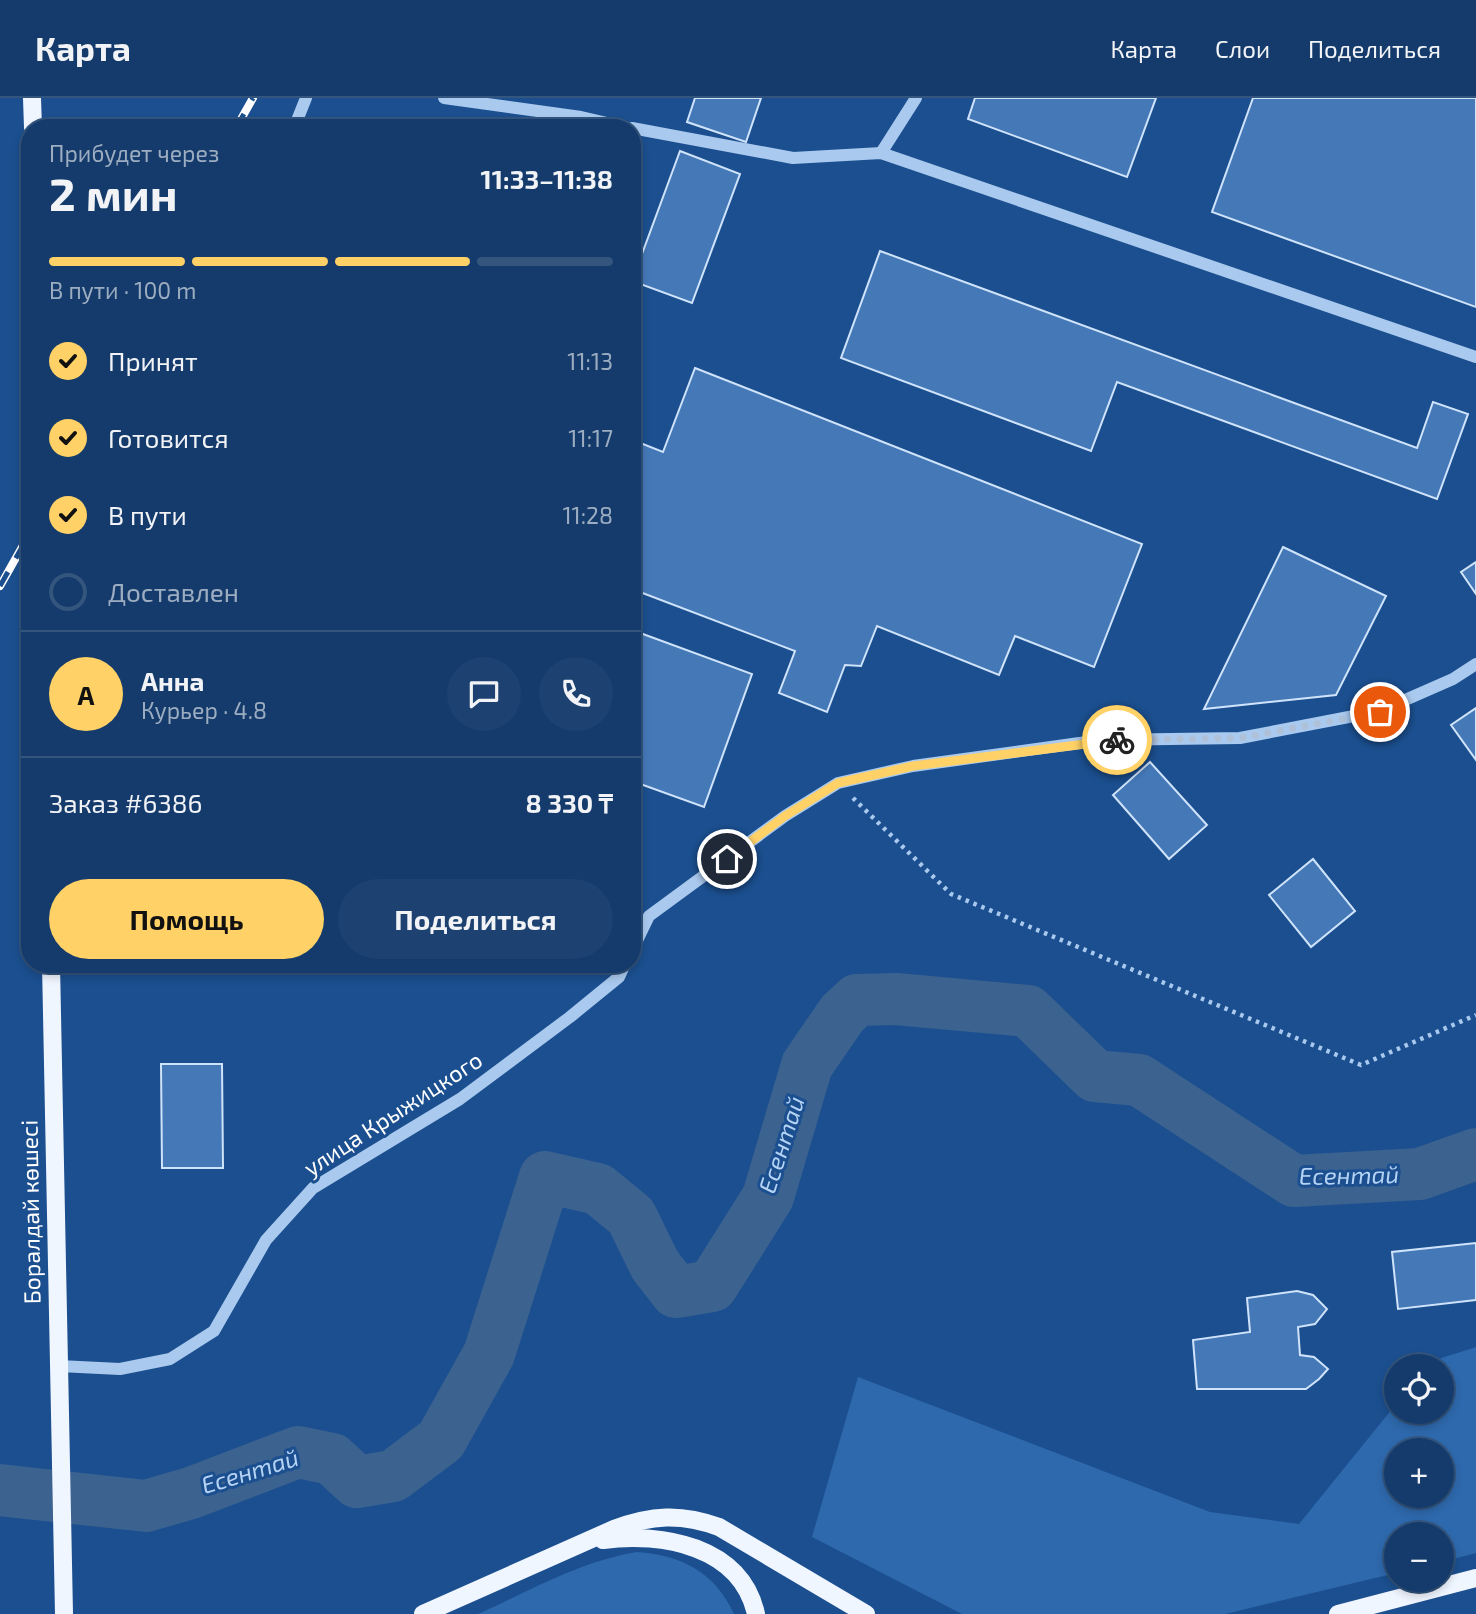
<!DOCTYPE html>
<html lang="ru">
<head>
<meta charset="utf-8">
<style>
	:root { --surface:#143b6b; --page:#1d4271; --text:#f1f3f6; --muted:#9dadc1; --line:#33557e; --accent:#ffd166 }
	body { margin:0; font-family:"Exo 2",sans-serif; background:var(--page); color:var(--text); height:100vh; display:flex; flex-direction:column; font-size:26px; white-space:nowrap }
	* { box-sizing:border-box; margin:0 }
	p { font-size:23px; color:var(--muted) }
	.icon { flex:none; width:38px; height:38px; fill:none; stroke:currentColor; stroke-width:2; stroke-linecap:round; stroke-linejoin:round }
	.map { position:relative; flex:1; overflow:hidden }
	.details { position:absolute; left:21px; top:21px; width:620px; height:854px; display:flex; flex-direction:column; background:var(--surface); border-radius:28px; box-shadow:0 4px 10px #0003,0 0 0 2px var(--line) }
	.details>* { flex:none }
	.buttons { position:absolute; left:1384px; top:1256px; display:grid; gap:14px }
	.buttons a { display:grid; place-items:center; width:70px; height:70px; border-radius:50%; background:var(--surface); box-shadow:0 4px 10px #0003,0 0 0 2px var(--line); font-size:35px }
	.pin { position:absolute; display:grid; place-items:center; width:60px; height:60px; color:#fff; margin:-30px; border:4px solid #fff; border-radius:50%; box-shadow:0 2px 7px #0007 }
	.courier { position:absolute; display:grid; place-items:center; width:70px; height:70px; margin:-35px; border:5px solid #ffd166; border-radius:50%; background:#fff; color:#222; box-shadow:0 2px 9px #0007 }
	.overview em { font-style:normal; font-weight:700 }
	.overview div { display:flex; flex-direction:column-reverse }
	.overview { display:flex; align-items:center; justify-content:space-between; height:119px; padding:0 28px }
	h1 { font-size:46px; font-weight:700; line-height:52px }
	.bar { display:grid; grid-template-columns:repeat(4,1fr); gap:10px 7px; align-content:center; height:84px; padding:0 28px }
	.bar i { height:9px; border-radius:5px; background:var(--line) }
	.bar .active { background:var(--accent) }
	.bar p { grid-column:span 4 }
	.line { display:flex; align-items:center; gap:18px; padding:0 28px; border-top:2px solid var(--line) }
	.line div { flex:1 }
	.round { display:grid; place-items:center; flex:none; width:74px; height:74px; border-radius:37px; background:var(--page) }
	ol { padding:0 28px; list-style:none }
	li { display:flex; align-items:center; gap:21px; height:77px }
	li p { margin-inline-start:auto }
	li .icon { padding:7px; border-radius:50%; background:var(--accent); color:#111; stroke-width:4 }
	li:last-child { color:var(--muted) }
	li i { width:38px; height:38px; border:4px solid var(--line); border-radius:50% }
	.action { display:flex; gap:14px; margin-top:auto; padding:14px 28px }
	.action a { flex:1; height:80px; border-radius:42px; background:var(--accent); color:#111; font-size:28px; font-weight:700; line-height:80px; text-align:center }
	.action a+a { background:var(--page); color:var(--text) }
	header { display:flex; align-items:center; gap:42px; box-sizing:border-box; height:98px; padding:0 35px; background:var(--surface); border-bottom:2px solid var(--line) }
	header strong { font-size:33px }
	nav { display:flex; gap:38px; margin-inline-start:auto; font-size:24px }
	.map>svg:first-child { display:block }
</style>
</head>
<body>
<header>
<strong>Карта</strong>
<nav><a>Карта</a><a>Слои</a><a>Поделиться</a></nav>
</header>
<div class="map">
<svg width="1476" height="1516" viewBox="0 0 1476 1516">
	<rect width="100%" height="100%" fill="#1b4f8f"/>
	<g fill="#2e69ad" fill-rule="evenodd">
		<path d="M1476 1249V1455L1442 1464V1437H1396V1475L1225 1516H962L812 1439 858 1279 1210 1414 1299 1426 1396 1306V1314H1442V1269H1425L1429 1264ZM1396 1353H1442V1398H1396Z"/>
		<path d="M637 1454C681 1457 715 1474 734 1516H478C529 1493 581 1463 637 1454Z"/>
	</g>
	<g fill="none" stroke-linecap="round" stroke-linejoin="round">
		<path stroke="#3c6290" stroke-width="52" d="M0 1392 146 1408 191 1395 298 1354 332 1361 357 1384 393 1378 441 1342 489 1256 545 1079 598 1091 631 1118 655 1167 676 1194 712 1188 768 1099 807 967 842 916 857 902 896 901 1028 913 1095 978 1139 982 1294 1083 1420 1076 1476 1056"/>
	</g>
	<g fill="#4478b7" stroke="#cfe3fa" stroke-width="2">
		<path d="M695 0H761L746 44 687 24Z"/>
		<path d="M975 0H1156L1127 79 968 21Z"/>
		<path d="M1253 0H1476V209L1212 114Z"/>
		<path d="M680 53 740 76 692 205 632 183Z"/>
		<path d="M880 153 1417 350 1433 304 1468 316 1437 401 1117 284 1091 353 841 260Z"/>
		<path d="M695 270 1142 446 1094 569 1015 538 999 577 877 528 861 568 845 567 827 614 779 595 795 553 632 491V360L638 344 663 354Z"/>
		<path d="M1283 449 1386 498 1336 597 1204 611Z"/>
		<path d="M1476 464V496L1461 474Z"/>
		<path d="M632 532 752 576 704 709 632 683Z"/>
		<path d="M1476 610V662L1451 627Z"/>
		<path d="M1150 664 1207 727 1169 761 1113 697Z"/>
		<path d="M1313 761 1355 813 1311 849 1269 797Z"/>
		<path d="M161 966H222L223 1070H162Z"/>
		<path d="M1476 1145V1202L1398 1211 1392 1154Z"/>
		<path d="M1297 1193 1313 1197 1327 1211 1315 1226 1298 1229 1300 1257 1314 1259 1328 1271 1319 1281 1306 1291H1197L1193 1242 1250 1234 1247 1200Z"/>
	</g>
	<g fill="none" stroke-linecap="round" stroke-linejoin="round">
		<path stroke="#a9c9ee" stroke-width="4.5" stroke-dasharray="3.5 5" stroke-linecap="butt" d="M853 700 951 796 1361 967 1476 917"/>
		<g stroke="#a9c9ee" stroke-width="12">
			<path d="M444 0 581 19 629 30"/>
			<path d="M294 30 306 0"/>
			<path d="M632 30 793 60 881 55 1476 259"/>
			<path d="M881 55 916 0"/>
			<path d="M632 853 649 818 785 718 838 685 913 668 1101 642 1240 640 1380 613 1453 581 1476 566"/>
			<path d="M59 1268 120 1271 170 1261 214 1233 266 1142 313 1090 460 1001 570 919 619 879 625 866"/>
		</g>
		<g stroke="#f0f6ff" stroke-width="18">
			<path d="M32 0 33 30"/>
			<path d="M51 866 64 1516"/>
			<path d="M603 1442C662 1434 741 1448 756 1516"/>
			<path d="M423 1516 614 1431C651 1417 681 1415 719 1429L866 1516"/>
			<path d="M1338 1516 1476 1480"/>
		</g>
		<defs>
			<g id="rail">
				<path d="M236 30 253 0"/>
				<path d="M0 488 30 435"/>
			</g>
		</defs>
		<use href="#rail" stroke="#fff" stroke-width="8"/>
		<use href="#rail" stroke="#1b4f8f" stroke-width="5" stroke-dasharray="16" stroke-linecap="butt"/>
	</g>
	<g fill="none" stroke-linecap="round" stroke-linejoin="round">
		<path stroke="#afc1d8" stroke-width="7" stroke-dasharray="0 12.6" d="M1117 642 1240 640 1380 614"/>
		<path stroke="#ffd166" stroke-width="9" d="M727 761 785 718 838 685 913 668 1117 642"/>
	</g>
	<g text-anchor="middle" stroke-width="6" stroke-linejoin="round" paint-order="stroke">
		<g font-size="23" fill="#fff" stroke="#1b4f8f">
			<text transform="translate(393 1016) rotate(-33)" y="8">улица Крыжицкого</text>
			<text transform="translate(31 1114) rotate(-91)" y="8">Боралдай көшесі</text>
		</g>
		<g font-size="24" font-style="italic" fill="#b5d3f5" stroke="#1b4f8f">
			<text transform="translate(782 1047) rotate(-72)" y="8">Есентай</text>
			<text transform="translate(1349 1078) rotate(-1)" y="8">Есентай</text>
			<text transform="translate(250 1374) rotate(-17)" y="8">Есентай</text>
		</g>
	</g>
</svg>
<div class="buttons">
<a><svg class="icon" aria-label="locate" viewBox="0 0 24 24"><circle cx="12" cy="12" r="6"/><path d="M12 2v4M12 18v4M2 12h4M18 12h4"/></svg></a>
<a>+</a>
<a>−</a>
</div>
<div class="pin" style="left:1380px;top:614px;background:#ea580c"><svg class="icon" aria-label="bag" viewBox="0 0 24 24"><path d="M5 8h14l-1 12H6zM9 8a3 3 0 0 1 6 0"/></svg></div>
<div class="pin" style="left:727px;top:761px;background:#1f2937"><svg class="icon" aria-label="home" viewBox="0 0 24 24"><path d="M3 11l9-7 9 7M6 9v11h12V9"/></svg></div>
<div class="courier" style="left:1117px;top:642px"><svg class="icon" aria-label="bike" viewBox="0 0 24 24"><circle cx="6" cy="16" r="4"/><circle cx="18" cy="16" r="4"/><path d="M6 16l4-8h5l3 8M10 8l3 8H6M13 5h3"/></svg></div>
<section class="details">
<div class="overview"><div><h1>2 мин</h1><p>Прибудет через</p></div><em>11:33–11:38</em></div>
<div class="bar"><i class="active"></i><i class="active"></i><i class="active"></i><i></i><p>В пути · 100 m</p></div>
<ol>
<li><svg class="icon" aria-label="check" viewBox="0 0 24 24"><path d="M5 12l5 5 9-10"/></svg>Принят<p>11:13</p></li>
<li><svg class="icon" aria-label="check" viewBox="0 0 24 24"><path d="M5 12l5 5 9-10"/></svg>Готовится<p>11:17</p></li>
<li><svg class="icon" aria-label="check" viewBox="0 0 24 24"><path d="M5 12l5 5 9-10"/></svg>В пути<p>11:28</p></li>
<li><i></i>Доставлен</li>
</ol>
<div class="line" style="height:126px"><b class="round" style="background:var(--accent);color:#111">А</b><div><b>Анна</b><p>Курьер · 4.8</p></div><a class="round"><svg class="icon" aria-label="chat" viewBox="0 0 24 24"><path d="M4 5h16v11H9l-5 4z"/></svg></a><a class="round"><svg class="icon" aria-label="phone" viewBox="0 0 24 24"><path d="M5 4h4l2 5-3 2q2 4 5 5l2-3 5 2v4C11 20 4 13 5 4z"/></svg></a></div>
<div class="line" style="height:91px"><div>Заказ #6386</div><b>8 330 ₸</b></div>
<div class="action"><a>Помощь</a><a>Поделиться</a></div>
</section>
</div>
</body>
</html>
